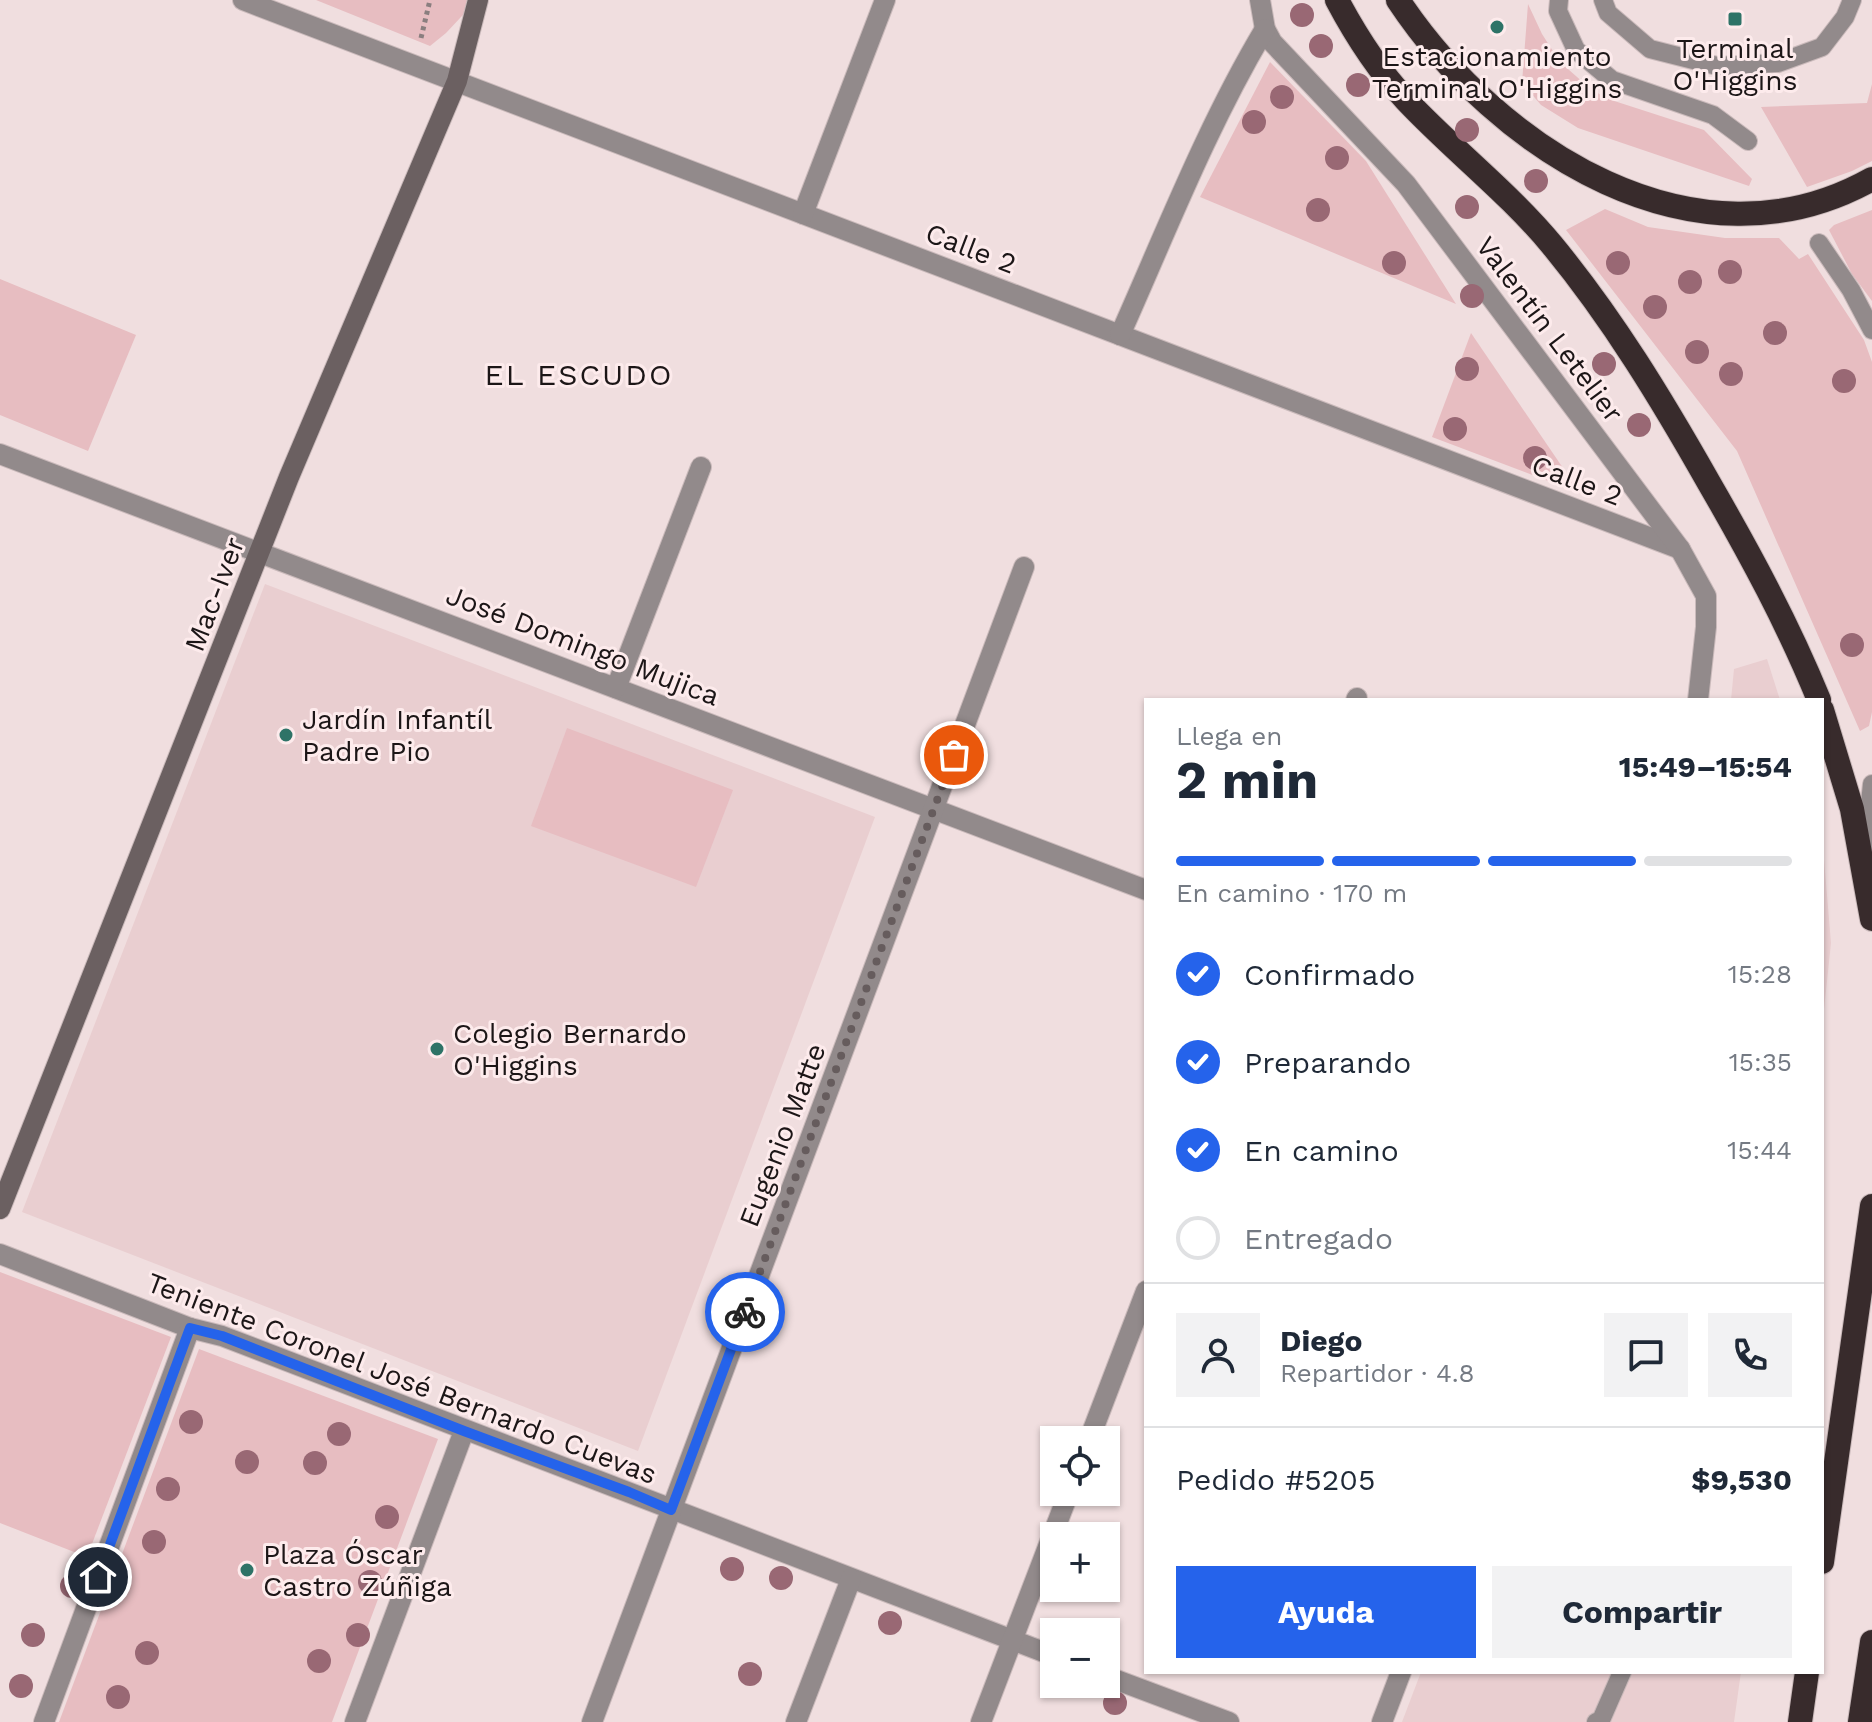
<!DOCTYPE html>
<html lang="es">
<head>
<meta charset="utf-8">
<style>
	:root { --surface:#fff; --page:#f2f2f3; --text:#1f2937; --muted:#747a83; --line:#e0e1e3; --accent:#2563eb }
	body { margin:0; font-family:"Work Sans",sans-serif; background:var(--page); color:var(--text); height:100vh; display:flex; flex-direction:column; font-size:30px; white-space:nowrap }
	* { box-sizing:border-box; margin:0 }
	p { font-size:26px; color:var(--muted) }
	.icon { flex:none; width:44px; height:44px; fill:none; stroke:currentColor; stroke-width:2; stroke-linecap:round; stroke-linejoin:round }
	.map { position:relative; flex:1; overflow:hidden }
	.side { position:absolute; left:1144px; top:698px; width:680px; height:976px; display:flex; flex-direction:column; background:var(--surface); border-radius:0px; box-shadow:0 2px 6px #0004 }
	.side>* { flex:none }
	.fabs { position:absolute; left:1040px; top:1426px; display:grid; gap:16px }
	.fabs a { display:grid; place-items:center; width:80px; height:80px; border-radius:0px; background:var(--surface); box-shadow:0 2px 6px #0004; font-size:40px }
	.pin { position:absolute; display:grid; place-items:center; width:68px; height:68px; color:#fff; margin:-34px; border:4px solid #fff; border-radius:50%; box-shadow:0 2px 8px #0007 }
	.courier { position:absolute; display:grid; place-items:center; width:80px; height:80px; margin:-40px; border:6px solid #2563eb; border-radius:50%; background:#fff; color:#222; box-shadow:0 2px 10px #0007 }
	.headline em { font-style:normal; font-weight:700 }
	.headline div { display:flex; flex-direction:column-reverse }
	.headline { display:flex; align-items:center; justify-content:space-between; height:136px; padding:0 32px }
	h1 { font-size:52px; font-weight:700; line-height:60px }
	.bar { display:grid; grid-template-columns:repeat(4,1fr); gap:12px 8px; align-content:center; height:96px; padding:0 32px }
	.bar i { height:10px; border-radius:6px; background:var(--line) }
	.bar .active { background:var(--accent) }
	.bar p { grid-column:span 4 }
	.line { display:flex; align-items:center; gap:20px; padding:0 32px; border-top:2px solid var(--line) }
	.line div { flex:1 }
	.round { display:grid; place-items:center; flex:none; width:84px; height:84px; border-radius:0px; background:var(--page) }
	ol { padding:0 32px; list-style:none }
	li { display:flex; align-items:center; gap:24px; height:88px }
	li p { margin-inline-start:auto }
	li .icon { padding:8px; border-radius:50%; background:var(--accent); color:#fff; stroke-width:4 }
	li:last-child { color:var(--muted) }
	li i { width:44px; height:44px; border:4px solid var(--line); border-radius:50% }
	.action { display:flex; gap:16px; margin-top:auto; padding:16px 32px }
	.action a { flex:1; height:92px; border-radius:0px; background:var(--accent); color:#fff; font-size:32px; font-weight:700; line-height:92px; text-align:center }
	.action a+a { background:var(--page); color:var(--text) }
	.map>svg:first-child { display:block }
</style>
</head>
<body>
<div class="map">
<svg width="1872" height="1722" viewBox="0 0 1872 1722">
	<rect width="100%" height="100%" fill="#f0dedf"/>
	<g fill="#e9ced0">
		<path d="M265 584 875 817 638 1451 22 1212Z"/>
		<path d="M1767 659 1780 700H1731L1734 669Z"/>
		<path d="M1822 835 1831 943 1822 1029Z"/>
		<path d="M1421 1672H1741L1734 1722H1402Z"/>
	</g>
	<g fill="#e7bdc1">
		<path d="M316 0H477L446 33 430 46Z"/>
		<path d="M1528 4 1542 34 1560 62 1585 84 1605 98 1704 130 1752 179 1749 186 1578 128 1541 105 1522 83Z"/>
		<path d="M1270 62 1366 161 1456 304 1200 197Z"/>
		<path d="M1872 84V161L1852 171 1807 187 1761 107 1867 103Z"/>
		<path d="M1605 209 1648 227 1725 238H1779L1799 259 1808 254 1864 340 1872 362V712L1869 726 1860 731 1737 451 1566 230Z"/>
		<path d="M1872 210V301L1852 274 1829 230 1834 225Z"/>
		<path d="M0 279 136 335 88 451 0 415Z"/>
		<path d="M1471 333 1580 493 1432 437Z"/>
		<path d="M567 728 733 790 696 887 531 826Z"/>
		<path d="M0 1272 171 1337 87 1557 0 1523Z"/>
		<path d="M199 1349 438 1439 332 1722H59Z"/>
	</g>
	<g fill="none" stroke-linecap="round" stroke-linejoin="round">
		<defs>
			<g id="lane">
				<path d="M1559 0 1558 11 1576 50 1612 80 1713 115 1748 141"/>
				<path d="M1603 0 1608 13 1650 49 1717 66 1778 63 1822 47 1845 17 1852 0"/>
				<path d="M1819 243 1851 290 1872 330"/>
				<path d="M1865 849 1872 784"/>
				<path d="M1596 1722 1601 1720 1622 1672"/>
			</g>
			<g id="street">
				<path d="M243 0 1680 549"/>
				<path d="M1260 0 1265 29 1272 42 1406 184 1680 549 1706 596V627L1698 700"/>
				<path d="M803 214 885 0"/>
				<path d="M1120 335C1166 232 1207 126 1265 29"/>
				<path d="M0 454 1146 890"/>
				<path d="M616 688 701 467"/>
				<path d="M1356 700 1357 698"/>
				<path d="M0 1254 190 1328 222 1336 1054 1656"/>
				<path d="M1089 1440 1146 1291"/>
				<path d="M1106 1676 1229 1722"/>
				<path d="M44 1722 190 1328"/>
				<path d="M355 1722 464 1431"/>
				<path d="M592 1722 1024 567"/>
				<path d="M796 1722 851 1579"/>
				<path d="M981 1722 1069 1492"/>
				<path d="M1382 1722 1401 1672"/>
			</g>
			<path id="secondary" d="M0 1209 289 477 457 81 478 0"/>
			<g id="highway">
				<path d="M1337 0C1356 36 1378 70 1406 100 1453 150 1508 192 1552 245 1613 319 1662 400 1709 483 1750 554 1788 624 1819 700"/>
				<path d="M1398 0C1497 149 1696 278 1872 179"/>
				<path d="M1822 710 1852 809 1872 919"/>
				<path d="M1822 1562 1872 1206"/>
				<path d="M1800 1722 1807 1672"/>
				<path d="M1860 1722 1872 1642"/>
			</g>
		</defs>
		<use href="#lane" stroke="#cababb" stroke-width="20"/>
		<use href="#street" stroke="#cababb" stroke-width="22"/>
		<use href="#secondary" stroke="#cababb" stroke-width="22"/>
		<use href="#highway" stroke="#cababb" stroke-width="26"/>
		<path stroke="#8a7e7f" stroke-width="5" stroke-dasharray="4 4" stroke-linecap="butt" d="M421 38 430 0"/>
		<use href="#lane" stroke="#928a8b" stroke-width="18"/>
		<use href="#street" stroke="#928a8b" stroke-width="20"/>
		<use href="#secondary" stroke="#6b6061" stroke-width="20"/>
		<use href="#highway" stroke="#382b2c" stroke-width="24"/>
	</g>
	<g fill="#996874">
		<circle cx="1302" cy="15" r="12"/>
		<circle cx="1321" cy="46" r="12"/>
		<circle cx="1358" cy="85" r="12"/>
		<circle cx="1282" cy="97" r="12"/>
		<circle cx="1254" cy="122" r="12"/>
		<circle cx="1467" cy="130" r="12"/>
		<circle cx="1337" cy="158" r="12"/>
		<circle cx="1536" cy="181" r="12"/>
		<circle cx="1467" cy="207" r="12"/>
		<circle cx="1318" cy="210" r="12"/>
		<circle cx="1394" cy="263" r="12"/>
		<circle cx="1618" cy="263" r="12"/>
		<circle cx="1730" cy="272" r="12"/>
		<circle cx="1690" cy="282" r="12"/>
		<circle cx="1472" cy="296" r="12"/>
		<circle cx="1655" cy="307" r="12"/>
		<circle cx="1775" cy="333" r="12"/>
		<circle cx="1697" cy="352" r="12"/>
		<circle cx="1604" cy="364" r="12"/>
		<circle cx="1467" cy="369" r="12"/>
		<circle cx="1731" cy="374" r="12"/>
		<circle cx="1844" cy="381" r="12"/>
		<circle cx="1639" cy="425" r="12"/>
		<circle cx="1455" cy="429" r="12"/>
		<circle cx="1535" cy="458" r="12"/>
		<circle cx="1852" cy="645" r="12"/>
		<circle cx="191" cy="1422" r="12"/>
		<circle cx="339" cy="1434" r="12"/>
		<circle cx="247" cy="1462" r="12"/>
		<circle cx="315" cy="1463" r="12"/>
		<circle cx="168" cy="1489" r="12"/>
		<circle cx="387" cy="1517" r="12"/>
		<circle cx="154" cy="1542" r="12"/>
		<circle cx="732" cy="1569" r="12"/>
		<circle cx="781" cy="1578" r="12"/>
		<circle cx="370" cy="1582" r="12"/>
		<circle cx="72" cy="1586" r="12"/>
		<circle cx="890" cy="1623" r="12"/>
		<circle cx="33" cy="1635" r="12"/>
		<circle cx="358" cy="1635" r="12"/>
		<circle cx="147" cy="1653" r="12"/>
		<circle cx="319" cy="1661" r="12"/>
		<circle cx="750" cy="1674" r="12"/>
		<circle cx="21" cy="1686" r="12"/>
		<circle cx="118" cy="1697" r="12"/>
		<circle cx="1115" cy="1703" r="12"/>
	</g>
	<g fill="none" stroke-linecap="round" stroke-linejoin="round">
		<path stroke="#665c5d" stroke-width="8" stroke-dasharray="0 14.4" d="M745 1312 954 755"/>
		<path stroke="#2563eb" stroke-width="10" d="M98 1577 190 1328 222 1336 464 1431 629 1492 671 1510 745 1312"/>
	</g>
	<g fill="#2e7367" stroke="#fdebec" stroke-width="3">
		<rect x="1727" y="11" width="16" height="16" rx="4"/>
		<circle cx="1497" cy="27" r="8"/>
		<circle cx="286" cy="735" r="8"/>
		<circle cx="437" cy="1049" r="8"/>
		<circle cx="247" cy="1570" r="8"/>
	</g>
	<g text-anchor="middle" stroke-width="6" stroke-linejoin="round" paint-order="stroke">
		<g font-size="28" fill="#1c1617" stroke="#fdebec" text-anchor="start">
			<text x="1735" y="58" text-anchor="middle">Terminal<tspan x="1735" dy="32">O'Higgins</tspan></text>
			<text x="1497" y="66" text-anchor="middle">Estacionamiento<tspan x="1497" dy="32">Terminal O'Higgins</tspan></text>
			<text x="302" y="729">Jardín Infantíl<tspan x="302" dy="32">Padre Pio</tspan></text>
			<text x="453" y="1043">Colegio Bernardo<tspan x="453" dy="32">O'Higgins</tspan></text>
			<text x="263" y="1564">Plaza Óscar<tspan x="263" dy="32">Castro Zúñiga</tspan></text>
		</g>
		<g font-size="28" fill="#1c1617" stroke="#fdebec">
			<text transform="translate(971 248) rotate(21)" y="10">Calle 2</text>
			<text transform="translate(1550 329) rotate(53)" y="10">Valentín Letelier</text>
			<text transform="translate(1577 480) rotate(21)" y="10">Calle 2</text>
			<text transform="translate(214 594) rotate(-69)" y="10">Mac-Iver</text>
			<text transform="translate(583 645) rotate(21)" y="10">José Domingo Mujica</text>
			<text transform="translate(782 1135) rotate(-69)" y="10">Eugenio Matte</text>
			<text transform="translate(402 1378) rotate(21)" y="10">Teniente Coronel José Bernardo Cuevas</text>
		</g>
		<g font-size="30" letter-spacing="2" fill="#1c1617" stroke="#fdebec">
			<text x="579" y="385">EL ESCUDO</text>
		</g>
	</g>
</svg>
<div class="fabs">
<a><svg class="icon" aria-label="locate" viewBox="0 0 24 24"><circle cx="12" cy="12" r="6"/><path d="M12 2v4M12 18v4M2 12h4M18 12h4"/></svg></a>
<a>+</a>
<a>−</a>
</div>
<div class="pin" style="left:954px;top:755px;background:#ea580c"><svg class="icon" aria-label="bag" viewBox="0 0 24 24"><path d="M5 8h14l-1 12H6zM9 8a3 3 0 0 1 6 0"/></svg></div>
<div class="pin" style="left:98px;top:1577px;background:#1f2937"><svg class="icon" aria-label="home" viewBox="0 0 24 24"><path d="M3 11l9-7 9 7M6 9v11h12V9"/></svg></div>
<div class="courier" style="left:745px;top:1312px"><svg class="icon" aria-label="bike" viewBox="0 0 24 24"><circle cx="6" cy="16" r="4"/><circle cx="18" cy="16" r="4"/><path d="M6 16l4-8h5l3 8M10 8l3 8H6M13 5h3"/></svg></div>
<section class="side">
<div class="headline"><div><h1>2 min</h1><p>Llega en</p></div><em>15:49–15:54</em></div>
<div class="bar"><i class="active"></i><i class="active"></i><i class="active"></i><i></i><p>En camino · 170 m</p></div>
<ol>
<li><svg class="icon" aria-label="check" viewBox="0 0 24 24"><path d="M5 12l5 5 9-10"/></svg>Confirmado<p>15:28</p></li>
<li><svg class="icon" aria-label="check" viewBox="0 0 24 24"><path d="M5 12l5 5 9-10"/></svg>Preparando<p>15:35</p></li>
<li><svg class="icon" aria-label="check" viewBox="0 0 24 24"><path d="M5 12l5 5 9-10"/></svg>En camino<p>15:44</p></li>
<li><i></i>Entregado</li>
</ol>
<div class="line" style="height:144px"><a class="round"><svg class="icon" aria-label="person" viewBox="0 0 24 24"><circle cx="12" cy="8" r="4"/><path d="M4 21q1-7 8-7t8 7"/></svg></a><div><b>Diego</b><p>Repartidor · 4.8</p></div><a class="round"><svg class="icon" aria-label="chat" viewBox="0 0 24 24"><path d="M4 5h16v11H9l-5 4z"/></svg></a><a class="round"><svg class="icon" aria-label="phone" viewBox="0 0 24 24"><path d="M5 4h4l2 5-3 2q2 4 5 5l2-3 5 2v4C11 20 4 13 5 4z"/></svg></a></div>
<div class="line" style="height:104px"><div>Pedido #5205</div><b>$9,530</b></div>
<div class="action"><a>Ayuda</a><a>Compartir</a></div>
</section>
</div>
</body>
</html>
